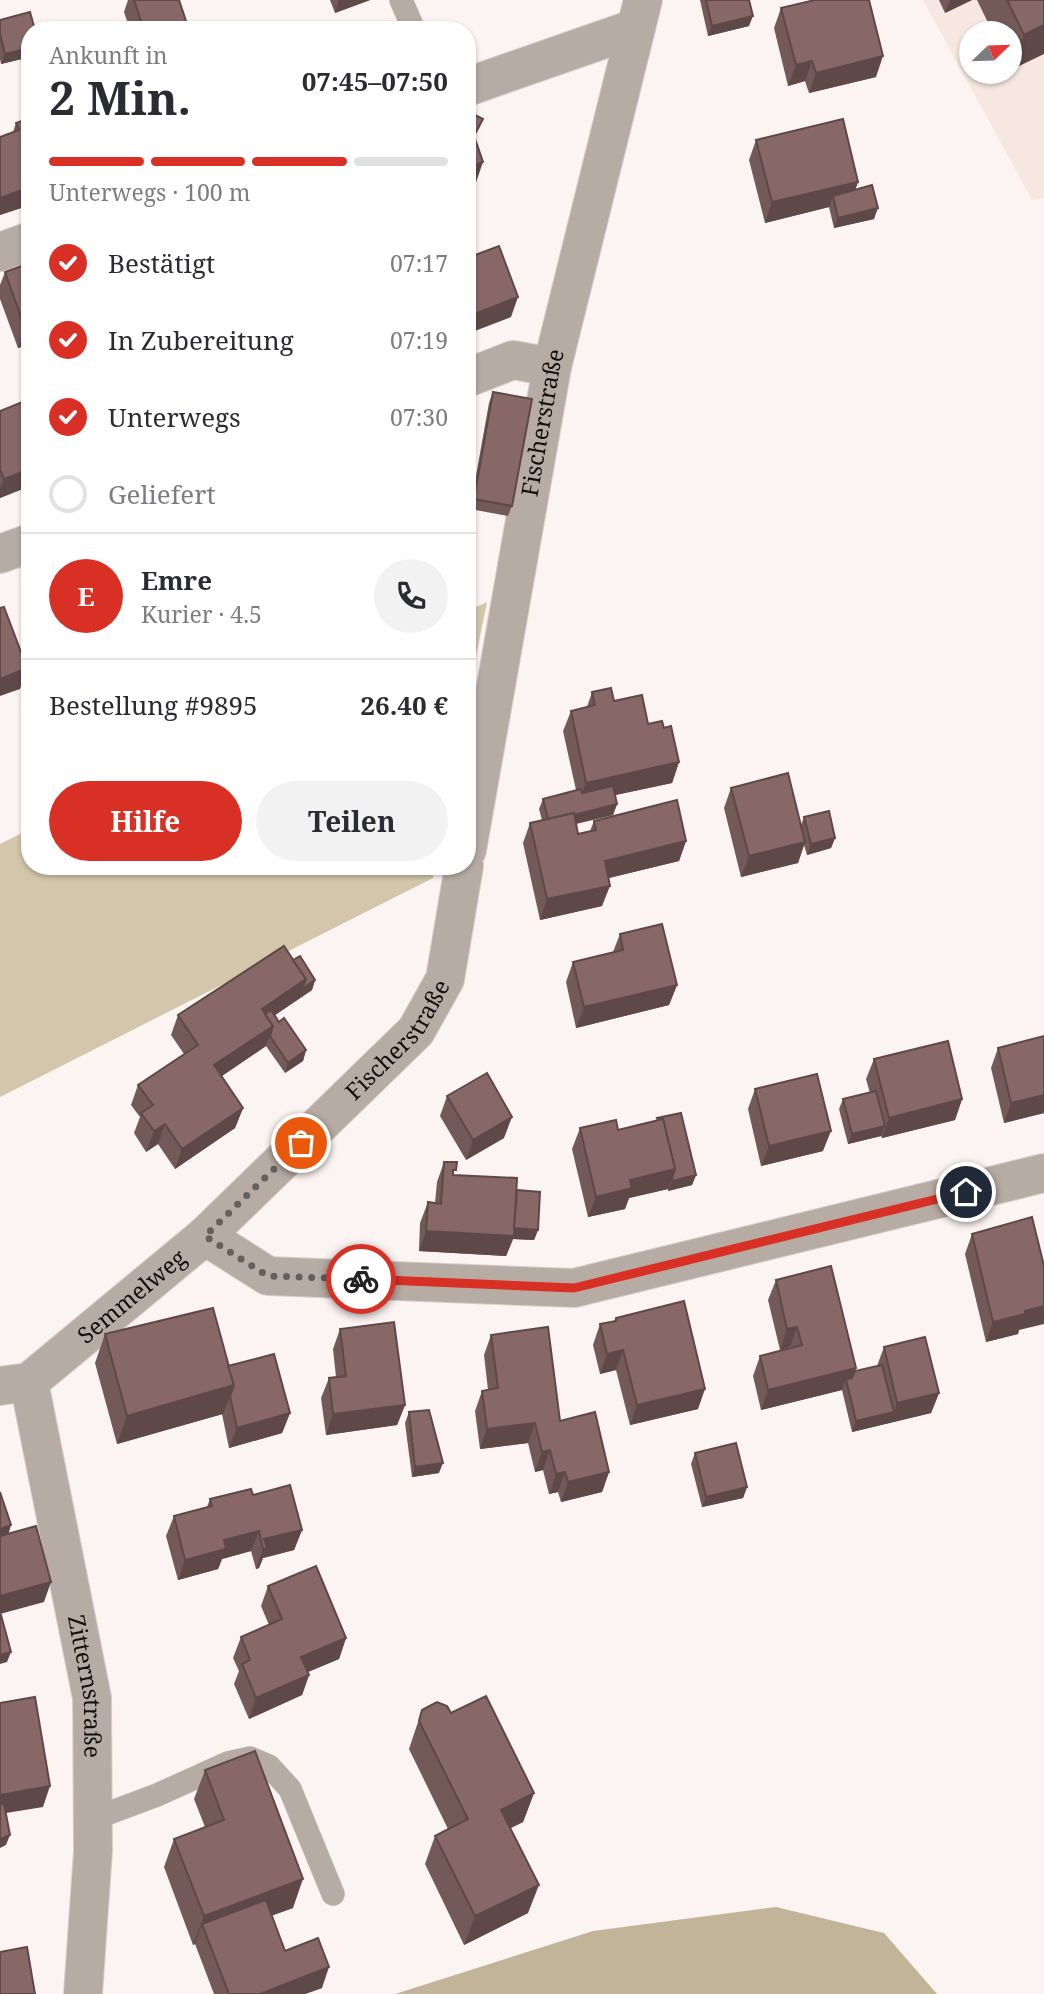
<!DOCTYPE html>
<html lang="de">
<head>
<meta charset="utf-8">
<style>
	:root { --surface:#fff; --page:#f2f2f3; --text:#2b2b33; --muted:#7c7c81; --line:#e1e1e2; --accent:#d93025 }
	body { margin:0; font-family:"Noto Serif",serif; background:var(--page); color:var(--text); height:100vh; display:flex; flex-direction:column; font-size:26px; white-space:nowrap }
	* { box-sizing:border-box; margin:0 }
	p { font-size:23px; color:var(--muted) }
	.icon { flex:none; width:38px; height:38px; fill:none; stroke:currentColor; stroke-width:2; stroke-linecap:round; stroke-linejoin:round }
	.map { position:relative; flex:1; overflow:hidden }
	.side { position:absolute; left:21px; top:21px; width:455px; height:854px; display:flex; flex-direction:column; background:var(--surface); border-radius:28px; box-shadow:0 2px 5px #0004 }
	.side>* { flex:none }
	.needle { width:46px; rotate:67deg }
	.fabs { position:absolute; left:959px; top:21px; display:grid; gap:14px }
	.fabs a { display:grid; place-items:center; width:63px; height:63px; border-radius:50%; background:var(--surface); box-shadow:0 2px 5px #0004; font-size:35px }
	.pin { position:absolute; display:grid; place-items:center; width:60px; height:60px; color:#fff; margin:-30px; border:4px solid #fff; border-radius:50%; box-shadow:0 2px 7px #0007 }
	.courier { position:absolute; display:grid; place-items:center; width:70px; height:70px; margin:-35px; border:5px solid #d93025; border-radius:50%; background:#fff; color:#222; box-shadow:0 2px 9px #0007 }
	.summary em { font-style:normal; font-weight:700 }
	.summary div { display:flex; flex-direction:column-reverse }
	.summary { display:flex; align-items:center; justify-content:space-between; height:119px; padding:0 28px }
	h1 { font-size:46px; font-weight:700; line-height:52px }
	.bar { display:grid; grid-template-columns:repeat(4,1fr); gap:10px 7px; align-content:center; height:84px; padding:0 28px }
	.bar i { height:9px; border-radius:5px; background:var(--line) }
	.bar .on { background:var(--accent) }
	.bar p { grid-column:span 4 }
	.line { display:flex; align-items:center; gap:18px; padding:0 28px; border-top:2px solid var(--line) }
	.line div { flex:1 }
	.round { display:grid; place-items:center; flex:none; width:74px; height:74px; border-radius:37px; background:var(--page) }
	ol { padding:0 28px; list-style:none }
	li { display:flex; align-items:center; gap:21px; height:77px }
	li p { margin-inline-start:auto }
	li .icon { padding:7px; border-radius:50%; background:var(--accent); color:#fff; stroke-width:4 }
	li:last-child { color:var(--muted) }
	li i { width:38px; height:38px; border:4px solid var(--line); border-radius:50% }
	.action { display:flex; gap:14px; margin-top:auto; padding:14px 28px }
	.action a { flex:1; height:80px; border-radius:42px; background:var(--accent); color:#fff; font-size:28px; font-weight:700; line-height:80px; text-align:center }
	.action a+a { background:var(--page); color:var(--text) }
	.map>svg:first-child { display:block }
</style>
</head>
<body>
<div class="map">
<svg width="1044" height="1994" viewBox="0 0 1044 1994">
	<rect width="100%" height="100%" fill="#fcf4f2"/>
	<path fill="#f6e7e1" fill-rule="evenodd" d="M923 0H1044V198L1032 200ZM971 33H1010V72H971Z"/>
	<g fill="#d3c6aa">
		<path d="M487 602 467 701V611Z"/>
		<path d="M30 829V866H435L433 878 0 1097V844Z"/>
	</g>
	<path fill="#c2b499" d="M776 1907 884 1933 937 1994H395L593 1931Z"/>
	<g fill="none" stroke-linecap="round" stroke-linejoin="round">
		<defs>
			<g id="lane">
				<path d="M401 0 414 30"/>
				<path d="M93 1819 157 1795 228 1763 250 1758 269 1766 290 1789 333 1894"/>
			</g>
			<g id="street">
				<path d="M467 87 636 28"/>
				<path d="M0 252 30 241"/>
				<path d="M467 378 513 360 552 367"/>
				<path d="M0 554 30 543"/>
				<path id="s1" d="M467 850 552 367 643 0"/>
				<path d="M205 1236 268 1276 574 1288 1044 1173"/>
				<path id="s2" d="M29 1382 92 1698 93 1851 83 1994"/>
				<path id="s3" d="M0 1386 29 1382 205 1236 416 1031 445 979 464 866"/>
			</g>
		</defs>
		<use href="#lane" stroke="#d7d0ce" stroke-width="24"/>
		<use href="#street" stroke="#d7d0ce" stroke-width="40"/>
		<use href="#lane" stroke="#b7aca3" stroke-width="23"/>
		<use href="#street" stroke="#b7aca3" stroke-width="38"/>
	</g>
	<g fill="#745959">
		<path d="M128 0H179L189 30H130L124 12Z"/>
		<path d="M330 0H370L335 13Z"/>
		<path d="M700 0H749V26L708 36Z"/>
		<path d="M939 0H972L945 13Z"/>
		<path d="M977 0H1044L1011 70 1010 68V33H993Z"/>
		<path d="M781 8 876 77 809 93 805 81 788 86 774 28Z"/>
		<path d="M0 20 30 30V57L1 64 0 59Z"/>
		<path d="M30 118V205L0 215 13 132 16 123Z"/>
		<path d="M756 140 858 182 855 190 874 219 834 228 829 207 765 223 749 160Z"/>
		<path d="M30 263V344L18 348 0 299V285L5 272Z"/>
		<path d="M493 392 512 506 508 516 470 509 489 403Z"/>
		<path d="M0 411 30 486 0 498Z"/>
		<path d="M30 663V691L24 677 20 689 27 664Z"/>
		<path d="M592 692 614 701 648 724 664 728 679 762 672 783 615 795 617 804 613 815 576 824 578 834 590 831 594 821 686 841 679 861 608 878 602 906 540 920 523 843 530 823 542 820 539 809 543 799 576 790 563 731 571 711 587 707Z"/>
		<path d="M731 788 801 825 804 817 835 838 831 848 807 855 804 845 798 863 741 877 724 808Z"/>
		<path d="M620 934 677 985 669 1005 576 1028 566 982 573 962 613 952Z"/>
		<path d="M293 960 315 980 312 990 275 1015 279 1022 306 1050 303 1061 285 1073 266 1046 222 1076 243 1108 235 1128 175 1169 158 1144 146 1152 134 1133 140 1117 131 1105 138 1085 184 1054 171 1035 178 1015Z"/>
		<path d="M1044 1036V1113L1004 1123 991 1068 998 1048Z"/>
		<path d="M874 1059 962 1099 955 1120 882 1138 881 1136 848 1144 839 1109 843 1099 870 1093 866 1079Z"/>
		<path d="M755 1089 823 1151 761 1166 748 1109Z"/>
		<path d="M447 1096 504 1138 466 1160 440 1116Z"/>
		<path d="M657 1118 696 1175 692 1185 668 1191V1189L629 1198 625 1209 588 1217 572 1149 580 1128 618 1130 657 1121Z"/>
		<path d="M444 1162 455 1175 517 1190 538 1230 534 1240 513 1239 506 1256 419 1251 420 1223 428 1202 435 1203 437 1182Z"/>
		<path d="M972 1234 1019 1330 1018 1334 986 1342 965 1254Z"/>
		<path d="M776 1280 856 1368 855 1371 877 1366 884 1347 939 1393 931 1413 852 1432 842 1390 761 1410 753 1376 760 1356 790 1348V1347L780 1350 768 1300Z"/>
		<path d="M616 1318 698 1409 630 1425 616 1370 600 1374 593 1345 600 1324 614 1321Z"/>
		<path d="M340 1329 405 1405 397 1425 326 1435 321 1398 329 1378 336 1377 333 1349Z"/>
		<path d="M105 1334 228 1366 290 1413 282 1433 229 1448 222 1414 117 1444 95 1363Z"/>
		<path d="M491 1335 560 1421 609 1472 602 1492 561 1502 558 1492 549 1494 543 1470 535 1472 528 1443 480 1449 475 1411 482 1391 488 1390 484 1355Z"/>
		<path d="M409 1412 439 1473 412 1477 405 1423Z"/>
		<path d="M695 1453 747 1487 743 1498 702 1507 691 1464Z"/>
		<path d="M253 1495 302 1530 294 1550 263 1558 259 1568 256 1569 251 1551 222 1559 218 1569 178 1580 166 1536 174 1516 207 1507 210 1499Z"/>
		<path d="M268 1586 346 1638 339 1659 307 1672 309 1675 302 1695 249 1719 234 1684 239 1671 233 1658 241 1637 269 1625 261 1606Z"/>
		<path d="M422 1710 451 1713 534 1793 523 1822 510 1828 528 1913 464 1945 425 1864 435 1836 448 1829 409 1749Z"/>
		<path d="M205 1770 293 1908 272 1915 285 1951 322 1988 305 1994H214L195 1944 193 1945 164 1867 174 1839 205 1827 194 1799Z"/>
	</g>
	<g fill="#5e4948">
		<path d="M339 0H370L335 13Z"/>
		<path d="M950 0H972L945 13Z"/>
		<path d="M753 16 749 26 708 36 712 26Z"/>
		<path d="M1044 25V54L1011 70 1024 35Z"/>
		<path d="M30 48V57L1 64 5 54Z"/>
		<path d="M883 56 876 77 809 93 816 73Z"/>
		<path d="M812 61 805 81 788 86 796 65Z"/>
		<path d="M483 162 473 191 467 193V168Z"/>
		<path d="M858 182 851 202 833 196 829 207 765 223 772 202Z"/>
		<path d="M30 187V205L0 215V198Z"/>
		<path d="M878 208 874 219 834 228 838 218Z"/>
		<path d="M518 297 511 317 467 334V317Z"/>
		<path d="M30 327V344L18 348 25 328Z"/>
		<path d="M30 469V486L0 498V489L4 479Z"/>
		<path d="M472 595 468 606H467V597Z"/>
		<path d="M27 668 20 689 0 696V679Z"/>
		<path d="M679 762 672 783 578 803 586 783Z"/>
		<path d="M617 804 613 815 544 831 548 821Z"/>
		<path d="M835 838 831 848 807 855 811 844Z"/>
		<path d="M686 841 679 861 597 881 605 861Z"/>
		<path d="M805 842 798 863 741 877 749 856Z"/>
		<path d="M610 886 602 906 540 920 547 899Z"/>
		<path d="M306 979 315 980 312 990 262 1024V1009Z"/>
		<path d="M677 985 669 1005 576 1028 584 1007Z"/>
		<path d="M273 1026 266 1046 207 1086 214 1065Z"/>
		<path d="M306 1050 303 1061 285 1073 288 1063Z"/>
		<path d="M1044 1095V1113L1004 1123 1011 1103Z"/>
		<path d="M962 1099 955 1120 882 1138 889 1118Z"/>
		<path d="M243 1108 235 1128 175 1169 182 1149Z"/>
		<path d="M512 1117 504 1138 466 1160 473 1140Z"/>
		<path d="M165 1124 158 1144 146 1152 154 1131Z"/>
		<path d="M885 1126 881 1136 848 1144 852 1134Z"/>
		<path d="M831 1131 823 1151 761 1166 769 1146Z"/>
		<path d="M675 1169 668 1189 629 1198 625 1209 588 1217 596 1197 630 1180Z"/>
		<path d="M696 1175 692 1185 668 1191 672 1181Z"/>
		<path d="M511 1228 538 1230 534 1240 513 1239 506 1256 419 1251 426 1231Z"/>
		<path d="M1044 1306V1324L1019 1330 1018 1334 986 1342 993 1322 1025 1311Z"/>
		<path d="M797 1327 790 1347 780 1350 787 1329Z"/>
		<path d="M623 1350 616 1370 600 1374 607 1354Z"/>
		<path d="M856 1368 848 1388 846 1379 842 1390 761 1410 768 1390Z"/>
		<path d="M234 1385 223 1414 117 1444 127 1416Z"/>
		<path d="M705 1389 698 1409 630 1425 637 1405Z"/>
		<path d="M939 1393 931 1413 852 1432 856 1421 894 1412 897 1403Z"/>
		<path d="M405 1405 397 1425 326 1435 333 1414Z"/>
		<path d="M290 1413 282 1433 229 1448 237 1428Z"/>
		<path d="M535 1423 528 1443 480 1449 487 1429Z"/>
		<path d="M550 1450 543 1470 535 1472 542 1452Z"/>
		<path d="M443 1463 439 1473 412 1477 415 1467Z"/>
		<path d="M565 1472 558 1492 549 1494 556 1474Z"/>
		<path d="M609 1472 602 1492 561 1502 568 1482Z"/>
		<path d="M747 1487 743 1498 702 1507 706 1497Z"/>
		<path d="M11 1525 8 1536 0 1538V1529Z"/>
		<path d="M302 1530 294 1550 263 1558 259 1568 256 1569 263 1549 264 1539Z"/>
		<path d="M259 1531 251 1551 222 1559 218 1569 178 1580 185 1560 224 1540Z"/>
		<path d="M51 1582 44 1602 0 1614V1596Z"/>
		<path d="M346 1638 339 1659 294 1678 301 1657Z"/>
		<path d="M11 1652 7 1662 0 1664V1655Z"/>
		<path d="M309 1675 302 1695 249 1719 256 1698Z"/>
		<path d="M50 1786 43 1807 0 1814V1795Z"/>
		<path d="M534 1793 523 1822 491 1838 501 1810Z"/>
		<path d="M10 1835 6 1845 0 1848V1839Z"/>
		<path d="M303 1879 293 1908 208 1939 202 1924 195 1944 193 1945 204 1916Z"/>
		<path d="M539 1885 528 1913 464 1945 475 1916Z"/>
		<path d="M329 1967 322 1988 305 1994H260Z"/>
	</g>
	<g fill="#876867" stroke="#5e4948" stroke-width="2">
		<path d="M134 0H179L189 30H144Z"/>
		<path d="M706 0H749L753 16 712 26Z"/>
		<path d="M815 0H869L883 56 816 73 812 61 796 65 781 8Z"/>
		<path d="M1007 0H1044V25L1024 35Z"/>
		<path d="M30 12 35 30H30V48L5 54 0 34V20Z"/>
		<path d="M467 111 483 119 474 136 483 162 467 168Z"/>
		<path d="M30 118V187L0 198V137L19 130 16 123Z"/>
		<path d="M843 119 858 182 772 202 756 140Z"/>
		<path d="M872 185 878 208 838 218 833 196Z"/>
		<path d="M499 246 518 297 467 317V258Z"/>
		<path d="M30 263V327L25 328 5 272Z"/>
		<path d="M493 392 532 399 512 506 474 499Z"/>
		<path d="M30 399V469L4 479 0 469V411Z"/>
		<path d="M467 583 472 595 467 597Z"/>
		<path d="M4 607 27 668 0 679V608Z"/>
		<path d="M611 688 614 701 642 695 648 724 662 721 664 728 671 726 679 762 586 783 571 711 595 705 592 692Z"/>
		<path d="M788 773 805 842 749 856 731 788Z"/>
		<path d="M613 786 617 804 574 815V813L548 819 543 799 581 789 582 793Z"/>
		<path d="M677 800 686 841 605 861 610 886 547 899 530 823 574 813 578 834 596 830 594 821Z"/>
		<path d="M829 811 835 838 811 844 804 817Z"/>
		<path d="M662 924 677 985 584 1007 573 962 623 950 620 934Z"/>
		<path d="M284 946 306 979 262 1009 273 1026 214 1065 243 1108 182 1149 165 1124 154 1131 141 1113 153 1105 138 1085 198 1045 178 1015Z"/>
		<path d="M300 956 315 980 302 989 306 979 293 960Z"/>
		<path d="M271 1010 279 1022 284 1018 306 1050 288 1063 270 1036 273 1026 265 1014Z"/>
		<path d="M1044 1036V1095L1011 1103 998 1048Z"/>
		<path d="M948 1041 962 1099 889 1118 874 1059Z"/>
		<path d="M487 1073 512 1117 473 1140 447 1096Z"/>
		<path d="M817 1074 831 1131 769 1146 755 1089Z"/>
		<path d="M876 1091 885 1126 852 1134 843 1099Z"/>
		<path d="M681 1113 696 1175 672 1181V1178L675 1169 663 1119 658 1120 657 1118Z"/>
		<path d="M663 1119 675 1169 630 1180 632 1188 596 1197 580 1128 616 1120 618 1130Z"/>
		<path d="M444 1162H457L456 1170H453V1175L517 1178 514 1236 426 1231 428 1202 441 1204Z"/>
		<path d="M517 1190 540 1192 538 1230 514 1228Z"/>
		<path d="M1032 1217 1044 1266V1306L1025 1311V1314L993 1322 972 1234Z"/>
		<path d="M831 1266 856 1368 768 1390 760 1356 802 1345 797 1327 787 1329 776 1280Z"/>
		<path d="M684 1301 705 1389 637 1405 623 1350 607 1354 600 1324 616 1321V1318Z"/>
		<path d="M213 1308 234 1385 127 1416 105 1334Z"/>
		<path d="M394 1322 405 1405 333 1414 329 1378 346 1376 340 1329Z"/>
		<path d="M548 1327 560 1421 595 1412 609 1472 568 1482 565 1472 556 1474 550 1450 542 1452 535 1423 487 1429 482 1391 498 1388 491 1335Z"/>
		<path d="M925 1337 939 1393 897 1403 884 1347Z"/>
		<path d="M274 1354 290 1413 237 1428 230 1396 234 1385 228 1366Z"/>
		<path d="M882 1365 894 1412 856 1421 846 1379 852 1378 855 1371Z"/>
		<path d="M429 1410 443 1463 415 1467 409 1412Z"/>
		<path d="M736 1443 747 1487 706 1497 695 1453Z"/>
		<path d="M290 1485 302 1530 264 1539 267 1548 263 1549 259 1531 224 1540 226 1549 185 1560 174 1516 212 1506 210 1499 251 1489 253 1495Z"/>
		<path d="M0 1492 11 1525 0 1529Z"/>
		<path d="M36 1526 51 1582 0 1596V1536Z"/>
		<path d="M316 1566 346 1638 301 1657 309 1675 256 1698 242 1664 250 1660 241 1637 282 1619 268 1586Z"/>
		<path d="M1 1615 11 1652 0 1655V1616Z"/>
		<path d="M486 1696 534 1793 501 1810 539 1885 475 1916 435 1836 468 1819 419 1721 422 1710 437 1702 447 1706 451 1713Z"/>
		<path d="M35 1697 50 1786 0 1795V1703Z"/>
		<path d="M255 1751 303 1879 204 1916 174 1839 224 1820 205 1770Z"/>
		<path d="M0 1804H4L10 1835 0 1839Z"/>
		<path d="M266 1900 285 1951 318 1938 329 1967 260 1994H229L202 1924Z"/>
		<path d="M27 1947 35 1994H0V1952Z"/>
	</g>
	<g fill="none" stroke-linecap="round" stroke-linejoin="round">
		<path stroke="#64605e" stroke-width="7" stroke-dasharray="0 12.6" d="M301 1143 205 1236 268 1276 361 1279"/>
		<path stroke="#d93025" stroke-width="9" d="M361 1279 574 1288 966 1192"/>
	</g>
	<g text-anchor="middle" stroke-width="6" stroke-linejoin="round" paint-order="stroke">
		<g font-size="23" fill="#12100f" stroke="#fff">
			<text dy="8" stroke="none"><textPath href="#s1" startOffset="434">Fischerstraße</textPath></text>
			<text dy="8" stroke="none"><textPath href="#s3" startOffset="534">Fischerstraße</textPath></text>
			<text dy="8" stroke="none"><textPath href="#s3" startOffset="163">Semmelweg</textPath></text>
			<text dy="8" stroke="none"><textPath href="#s2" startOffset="310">Zitternstraße</textPath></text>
		</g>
	</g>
</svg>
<div class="fabs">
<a><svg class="needle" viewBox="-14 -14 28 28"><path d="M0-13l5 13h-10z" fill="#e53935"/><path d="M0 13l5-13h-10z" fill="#7c7c81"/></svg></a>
</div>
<div class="pin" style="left:301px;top:1143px;background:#ea580c"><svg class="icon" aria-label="bag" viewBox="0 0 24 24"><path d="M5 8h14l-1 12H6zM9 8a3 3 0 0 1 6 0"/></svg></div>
<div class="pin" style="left:966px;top:1192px;background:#1f2937"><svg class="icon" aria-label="home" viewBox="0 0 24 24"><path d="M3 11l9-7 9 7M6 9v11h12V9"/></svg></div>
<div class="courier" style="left:361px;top:1279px"><svg class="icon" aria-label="bike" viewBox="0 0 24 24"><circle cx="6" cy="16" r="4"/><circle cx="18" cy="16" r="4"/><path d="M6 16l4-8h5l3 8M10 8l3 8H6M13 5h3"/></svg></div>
<section class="side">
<div class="summary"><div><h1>2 Min.</h1><p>Ankunft in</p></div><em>07:45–07:50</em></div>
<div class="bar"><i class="on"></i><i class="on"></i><i class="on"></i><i></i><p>Unterwegs · 100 m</p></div>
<ol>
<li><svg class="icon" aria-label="check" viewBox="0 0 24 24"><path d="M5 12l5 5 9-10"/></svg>Bestätigt<p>07:17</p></li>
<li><svg class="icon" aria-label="check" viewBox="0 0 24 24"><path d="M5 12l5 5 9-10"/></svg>In Zubereitung<p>07:19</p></li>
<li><svg class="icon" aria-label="check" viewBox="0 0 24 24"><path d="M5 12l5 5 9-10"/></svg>Unterwegs<p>07:30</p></li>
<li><i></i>Geliefert</li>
</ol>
<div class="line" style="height:126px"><b class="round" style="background:var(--accent);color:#fff">E</b><div><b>Emre</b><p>Kurier · 4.5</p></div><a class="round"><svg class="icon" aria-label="phone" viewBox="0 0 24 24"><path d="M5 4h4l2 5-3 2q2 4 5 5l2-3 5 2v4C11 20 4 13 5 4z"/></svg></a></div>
<div class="line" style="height:91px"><div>Bestellung #9895</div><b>26.40 €</b></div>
<div class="action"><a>Hilfe</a><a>Teilen</a></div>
</section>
</div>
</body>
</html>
